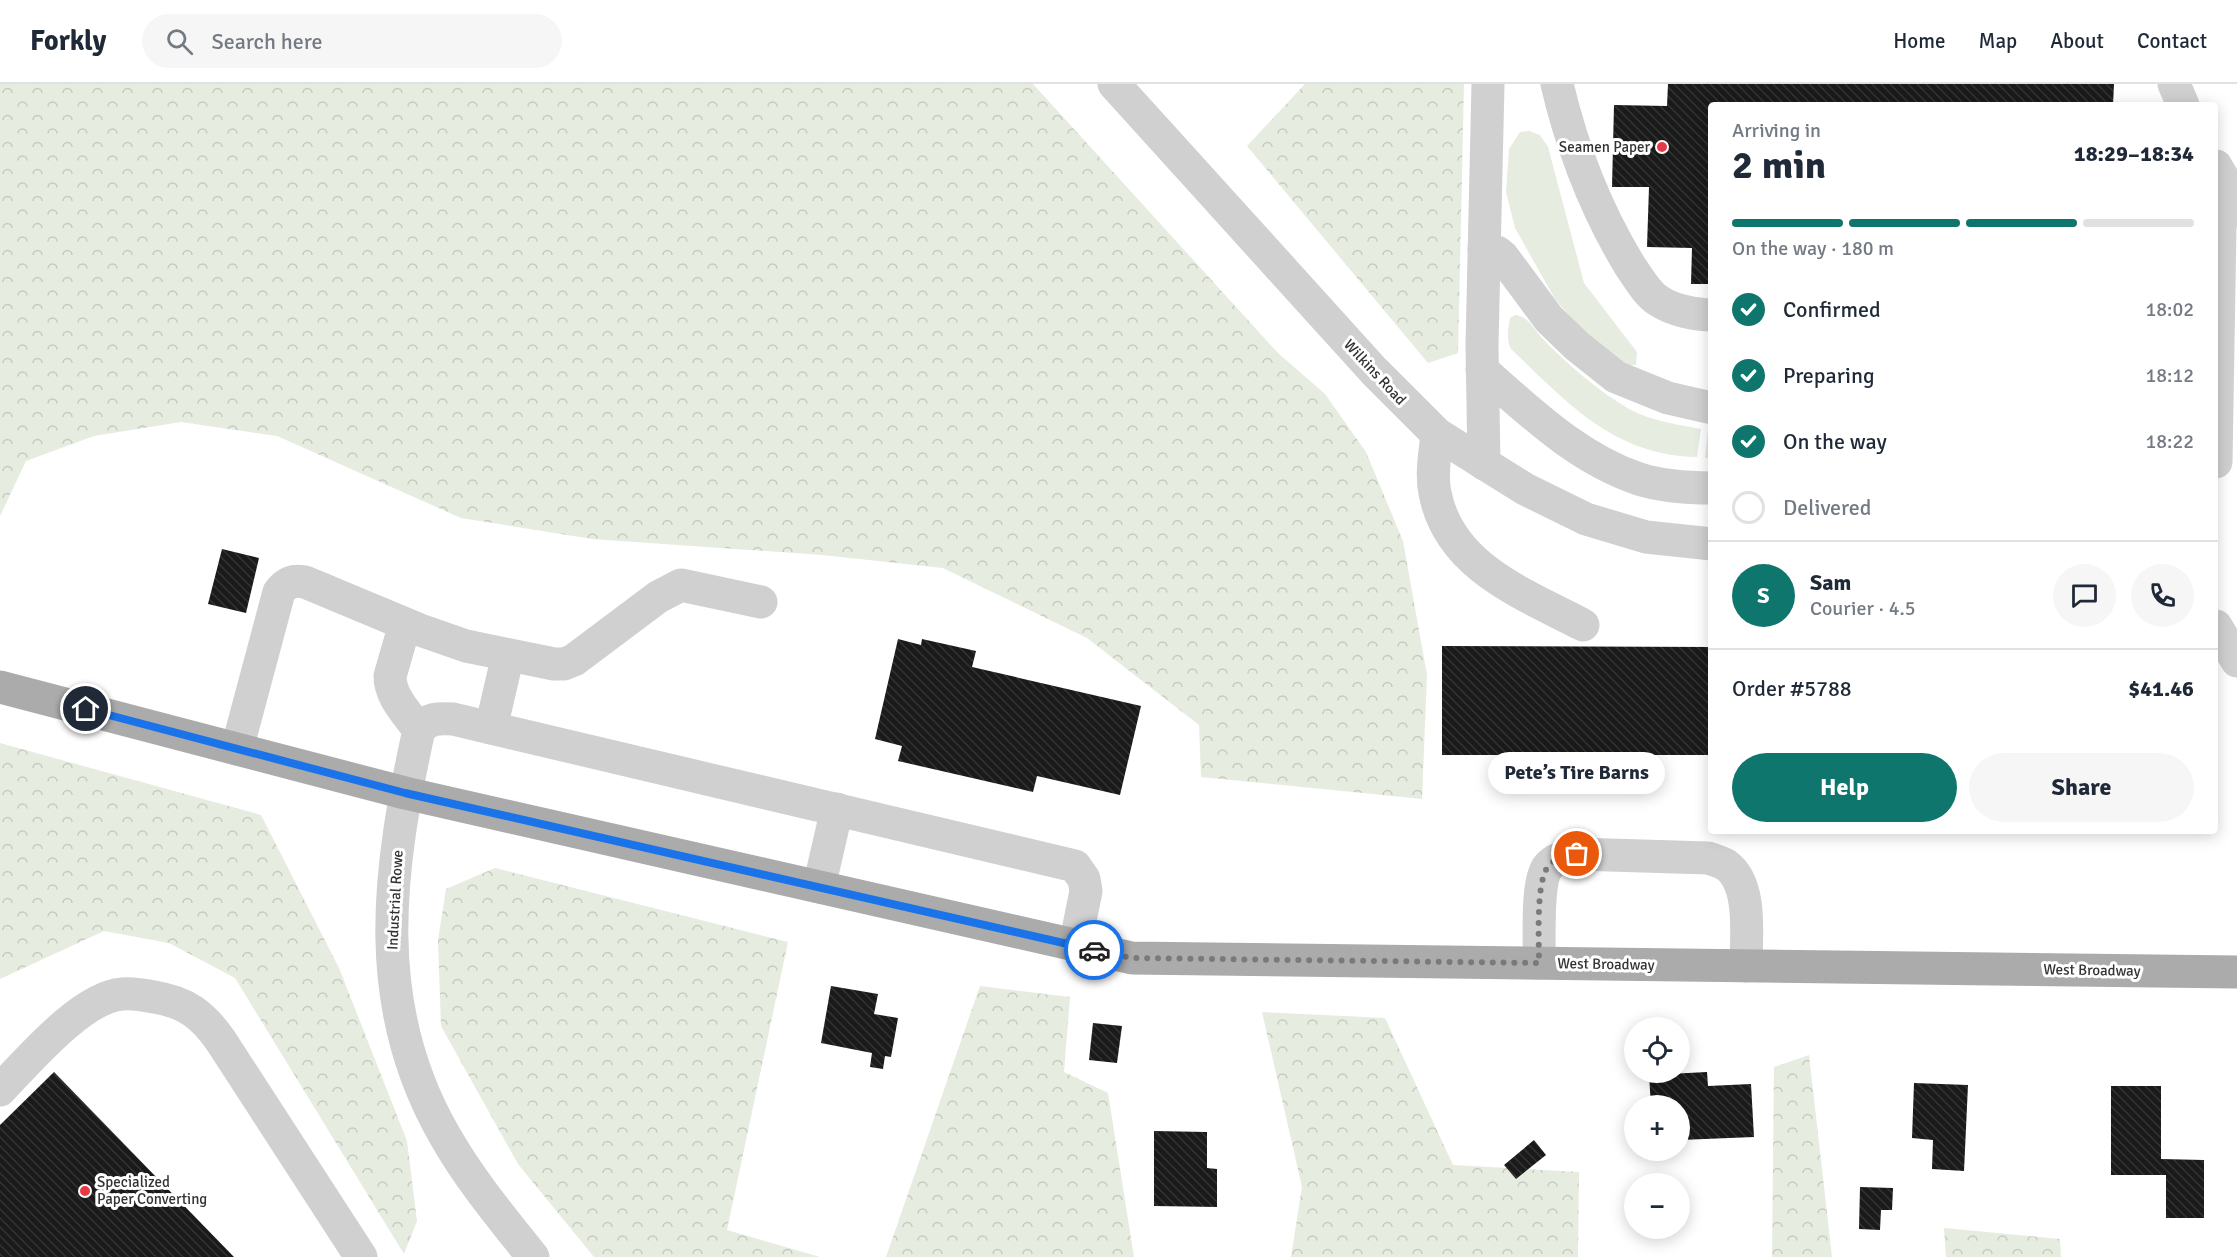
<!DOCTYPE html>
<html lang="en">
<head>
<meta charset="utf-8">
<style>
	:root { --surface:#fff; --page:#f6f6f7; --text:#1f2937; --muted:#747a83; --line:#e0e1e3; --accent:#0f766e }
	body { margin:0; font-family:Signika,sans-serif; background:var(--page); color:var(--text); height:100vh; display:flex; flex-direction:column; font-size:22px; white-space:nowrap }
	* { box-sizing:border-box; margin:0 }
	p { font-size:20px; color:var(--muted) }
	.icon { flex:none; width:33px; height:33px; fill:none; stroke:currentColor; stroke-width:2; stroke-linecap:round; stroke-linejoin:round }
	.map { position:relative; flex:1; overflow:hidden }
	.details { position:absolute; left:1708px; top:18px; width:510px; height:732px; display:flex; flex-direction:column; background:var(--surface); border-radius:6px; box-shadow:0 3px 15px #0003 }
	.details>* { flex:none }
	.controls { position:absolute; left:1624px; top:933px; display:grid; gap:12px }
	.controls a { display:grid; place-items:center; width:66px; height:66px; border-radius:50%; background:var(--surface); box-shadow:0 3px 15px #0003; font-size:30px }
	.pin { position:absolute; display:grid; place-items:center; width:51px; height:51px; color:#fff; margin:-26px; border:3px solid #fff; border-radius:50%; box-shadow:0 2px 6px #0007 }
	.courier { position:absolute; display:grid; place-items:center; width:60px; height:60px; margin:-30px; border:4px solid #1a73e8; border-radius:50%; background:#fff; color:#222; box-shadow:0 2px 8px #0007 }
	.bubble { position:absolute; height:42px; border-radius:21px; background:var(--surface); box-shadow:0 3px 15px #0003; font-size:20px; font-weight:800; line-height:42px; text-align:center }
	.overview em { font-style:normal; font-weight:800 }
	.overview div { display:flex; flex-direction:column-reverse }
	.overview { display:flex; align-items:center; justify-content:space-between; height:102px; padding:0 24px }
	h1 { font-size:39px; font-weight:800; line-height:45px }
	.bar { display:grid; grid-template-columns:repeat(4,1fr); gap:9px 6px; align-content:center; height:72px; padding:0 24px }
	.bar i { height:8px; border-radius:4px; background:var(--line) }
	.bar .active { background:var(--accent) }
	.bar p { grid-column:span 4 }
	.line { display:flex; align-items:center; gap:15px; padding:0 24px; border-top:2px solid var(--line) }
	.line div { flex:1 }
	.round { display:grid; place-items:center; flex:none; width:63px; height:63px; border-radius:32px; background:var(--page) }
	ol { padding:0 24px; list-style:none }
	li { display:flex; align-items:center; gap:18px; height:66px }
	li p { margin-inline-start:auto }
	li .icon { padding:6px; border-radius:50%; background:var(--accent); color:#fff; stroke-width:4 }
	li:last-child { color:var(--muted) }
	li i { width:33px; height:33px; border:3px solid var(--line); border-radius:50% }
	.cta { display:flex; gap:12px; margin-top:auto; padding:12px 24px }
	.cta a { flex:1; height:69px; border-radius:36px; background:var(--accent); color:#fff; font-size:24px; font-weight:800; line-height:69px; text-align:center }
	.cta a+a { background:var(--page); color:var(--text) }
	header { display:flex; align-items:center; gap:36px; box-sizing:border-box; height:84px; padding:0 30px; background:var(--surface); border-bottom:2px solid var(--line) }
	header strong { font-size:28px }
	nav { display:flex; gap:33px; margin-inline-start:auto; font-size:21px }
	.search { width:420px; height:54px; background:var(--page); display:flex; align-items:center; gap:15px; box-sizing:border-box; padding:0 21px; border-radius:33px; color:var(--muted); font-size:22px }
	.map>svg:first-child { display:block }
</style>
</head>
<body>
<header>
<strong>Forkly</strong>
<div class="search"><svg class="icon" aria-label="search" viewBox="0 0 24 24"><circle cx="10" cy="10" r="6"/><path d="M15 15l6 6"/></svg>Search here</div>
<nav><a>Home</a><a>Map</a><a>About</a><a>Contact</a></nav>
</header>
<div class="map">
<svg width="2237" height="1173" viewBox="0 0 2237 1173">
	<defs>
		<pattern id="forest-crowns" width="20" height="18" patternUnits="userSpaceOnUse" patternTransform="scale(1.5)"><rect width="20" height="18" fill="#e6ecdf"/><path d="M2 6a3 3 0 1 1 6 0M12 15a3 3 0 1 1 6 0" fill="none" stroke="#c6cbc0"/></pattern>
		<pattern id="building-back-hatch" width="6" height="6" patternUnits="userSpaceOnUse" patternTransform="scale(1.5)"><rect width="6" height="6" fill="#1a1a1a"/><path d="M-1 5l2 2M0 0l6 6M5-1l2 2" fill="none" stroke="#333"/></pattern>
	</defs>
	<rect width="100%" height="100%" fill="#fff"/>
	<g fill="#e6ecdf">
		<path d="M1529 47 1540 51 1548 63 1584 199 1637 268 1636 281H1628L1615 274 1576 240 1555 215 1515 144 1506 108 1509 65 1520 48Z"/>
		<path d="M1515 231C1528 232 1534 245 1542 254 1567 280 1598 307 1629 325 1651 337 1676 340 1701 345L1697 373C1613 371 1568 319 1511 265 1506 255 1508 245 1510 234Z"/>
		<path d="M1708 345H1711V374H1705Z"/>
	</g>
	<g fill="url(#forest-crowns)">
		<path d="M0 0H1033L1278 269 1325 310 1366 368 1403 457 1427 591 1422 715 1201 693 1199 641 1087 554 943 484 822 471 592 455 461 434 277 352 181 338 94 352 26 377 0 432Z"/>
		<path d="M1305 0H1464L1458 269 1428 279 1247 62Z"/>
		<path d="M0 659 261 731 339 884 407 1057 417 1137 404 1170 235 894 169 859 104 847 0 895Z"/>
		<path d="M495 784 788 858 727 1146 820 1173H594L518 1080 441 942 438 856 446 805Z"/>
		<path d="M980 902 1070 913 1064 988 1108 1009 1134 1173H886Z"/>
		<path d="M1262 928 1385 934 1453 1081 1579 1088 1578 1173H1291L1302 1103Z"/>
		<path d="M1809 971 1832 1173H1772L1774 983Z"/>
		<path d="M1944 1144 2060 1155 2061 1173H1946Z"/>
	</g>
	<g fill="url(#building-back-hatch)">
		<path d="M1668 0H2114L2113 21H1712V200H1691L1692 164 1647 163 1649 103H1612L1614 21 1667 22Z"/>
		<path d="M222 465 259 474 246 529 208 520Z"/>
		<path d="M898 555 921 561 922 555 976 567 972 583 1141 622 1120 711 1037 692 1033 708 898 677 902 662 875 655Z"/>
		<path d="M1442 562 1712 563V671H1442Z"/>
		<path d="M831 902 878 910 874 930 898 934 891 973 885 972 883 985 870 983 872 969 821 959Z"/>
		<path d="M1093 939 1122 942 1117 979 1089 976Z"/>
		<path d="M54 988 234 1173H0V1041Z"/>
		<path d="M1707 988 1708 1002 1751 1000 1754 1053 1680 1056V1022H1651L1649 991Z"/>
		<path d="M1914 999 1968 1001 1964 1087 1932 1085 1933 1056 1912 1054Z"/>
		<path d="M2111 1002H2161V1075L2204 1076V1134H2166V1091H2111Z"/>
		<path d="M1154 1047 1207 1048V1084L1217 1085V1123L1154 1122Z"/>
		<path d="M1534 1056 1546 1071 1516 1095 1504 1081Z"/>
		<path d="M1860 1103 1893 1104 1892 1126H1881L1880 1146 1859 1145Z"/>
	</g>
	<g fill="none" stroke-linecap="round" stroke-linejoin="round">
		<g stroke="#d0d0d0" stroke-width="33">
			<path d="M1114 0 1374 287 1437 350 1525 405 1586 435 1646 453 1712 460"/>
			<path d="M1557 0C1572 64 1596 126 1630 182 1638 193 1647 210 1659 217 1672 226 1696 231 1712 231"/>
			<path d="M2174 0 2183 21"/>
			<path d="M2216 82 2233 111"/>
			<path d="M1484 165 1497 168 1503 173 1549 235 1577 262 1616 293 1668 314 1712 324"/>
			<path d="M1482 286C1530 328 1577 374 1639 395 1661 402 1688 404 1712 404"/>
			<path d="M1437 350C1435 369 1431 391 1435 409 1449 483 1524 510 1583 541"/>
			<path d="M2216 378 2220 143 2224 120 2233 111H2237"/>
			<path d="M1484 380 1482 261 1488 0"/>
			<path d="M405 540 390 592C390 613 407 629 419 646"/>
			<path d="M2216 542 2237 577"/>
			<path d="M491 644 508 571"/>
			<path d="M237 665 279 508C287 498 293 496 305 498L420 546 466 562 554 580H564L574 576 658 513 681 501 761 518"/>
			<path d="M819 803 837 725"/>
			<path d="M1539 879C1540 857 1536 801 1547 784 1554 774 1566 772 1577 770L1708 774C1714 776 1721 778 1726 781 1753 800 1746 853 1746 882"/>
			<path d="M0 1006C28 977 82 913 122 910 132 909 144 911 154 913 186 918 203 931 221 957L361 1173"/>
			<path d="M533 1173C502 1134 470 1096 445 1052 369 921 388 786 419 646 428 634 438 634 453 635L1075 782 1084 795 1086 807 1075 862"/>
		</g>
		<path stroke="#ababab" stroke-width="33" d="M0 603 405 709 1132 874 2237 888"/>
	</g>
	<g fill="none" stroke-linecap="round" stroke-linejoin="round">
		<path stroke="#7a7a7a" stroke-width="6" stroke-dasharray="0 10.8" d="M1094 866 1132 874 1539 879C1539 856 1536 801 1547 784 1554 774 1566 772 1577 770"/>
		<path stroke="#1a73e8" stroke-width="8" d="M86 625 405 709 1094 866"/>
	</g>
	<g fill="#e63946" stroke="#fff" stroke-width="2">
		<circle cx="1662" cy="63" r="6"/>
		<circle cx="85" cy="1107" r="6"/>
	</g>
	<g text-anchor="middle" stroke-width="6" stroke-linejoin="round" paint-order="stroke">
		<g font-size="15" fill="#333" stroke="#fff" text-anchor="end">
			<text x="1650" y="68">Seamen Paper</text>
			<text x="97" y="1103" text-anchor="start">Specialized<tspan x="97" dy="17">Paper Converting</tspan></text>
		</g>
		<g font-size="15" fill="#333" stroke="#fff">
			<text transform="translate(1375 288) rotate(47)" y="5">Wilkins Road</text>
			<text transform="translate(395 816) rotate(-87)" y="5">Industrial Rowe</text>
			<text transform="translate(1606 880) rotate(1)" y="5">West Broadway</text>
			<text transform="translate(2092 886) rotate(1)" y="5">West Broadway</text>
		</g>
	</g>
</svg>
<div class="controls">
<a><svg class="icon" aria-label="locate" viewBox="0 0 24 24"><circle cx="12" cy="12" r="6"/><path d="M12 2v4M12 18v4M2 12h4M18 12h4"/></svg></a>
<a>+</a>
<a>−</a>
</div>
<div class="pin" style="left:1577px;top:770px;background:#ea580c"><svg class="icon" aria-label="bag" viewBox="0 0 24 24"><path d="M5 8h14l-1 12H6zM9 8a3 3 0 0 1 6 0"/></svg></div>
<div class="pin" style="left:86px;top:625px;background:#1f2937"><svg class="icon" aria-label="home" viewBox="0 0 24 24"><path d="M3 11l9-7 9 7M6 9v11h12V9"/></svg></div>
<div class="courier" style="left:1094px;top:866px"><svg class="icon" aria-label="car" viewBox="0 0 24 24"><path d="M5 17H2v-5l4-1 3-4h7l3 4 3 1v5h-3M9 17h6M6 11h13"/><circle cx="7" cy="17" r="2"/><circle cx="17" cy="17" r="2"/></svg></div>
<div class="bubble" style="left:1488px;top:668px;width:177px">Pete’s Tire Barns</div>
<section class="details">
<div class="overview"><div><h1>2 min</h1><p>Arriving in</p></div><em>18:29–18:34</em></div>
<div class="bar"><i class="active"></i><i class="active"></i><i class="active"></i><i></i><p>On the way · 180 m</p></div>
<ol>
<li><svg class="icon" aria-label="check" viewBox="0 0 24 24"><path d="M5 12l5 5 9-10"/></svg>Confirmed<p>18:02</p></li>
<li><svg class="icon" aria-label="check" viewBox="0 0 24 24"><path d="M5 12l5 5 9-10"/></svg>Preparing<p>18:12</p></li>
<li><svg class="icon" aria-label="check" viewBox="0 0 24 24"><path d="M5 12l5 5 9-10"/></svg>On the way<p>18:22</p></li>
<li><i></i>Delivered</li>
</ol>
<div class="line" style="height:108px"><b class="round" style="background:var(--accent);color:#fff">S</b><div><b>Sam</b><p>Courier · 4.5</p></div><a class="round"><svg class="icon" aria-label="chat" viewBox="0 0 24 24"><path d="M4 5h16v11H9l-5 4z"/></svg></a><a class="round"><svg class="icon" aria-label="phone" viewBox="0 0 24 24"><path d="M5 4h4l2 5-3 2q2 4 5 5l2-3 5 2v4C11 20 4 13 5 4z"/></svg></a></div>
<div class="line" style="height:78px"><div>Order #5788</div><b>$41.46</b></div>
<div class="cta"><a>Help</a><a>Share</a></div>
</section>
</div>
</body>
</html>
